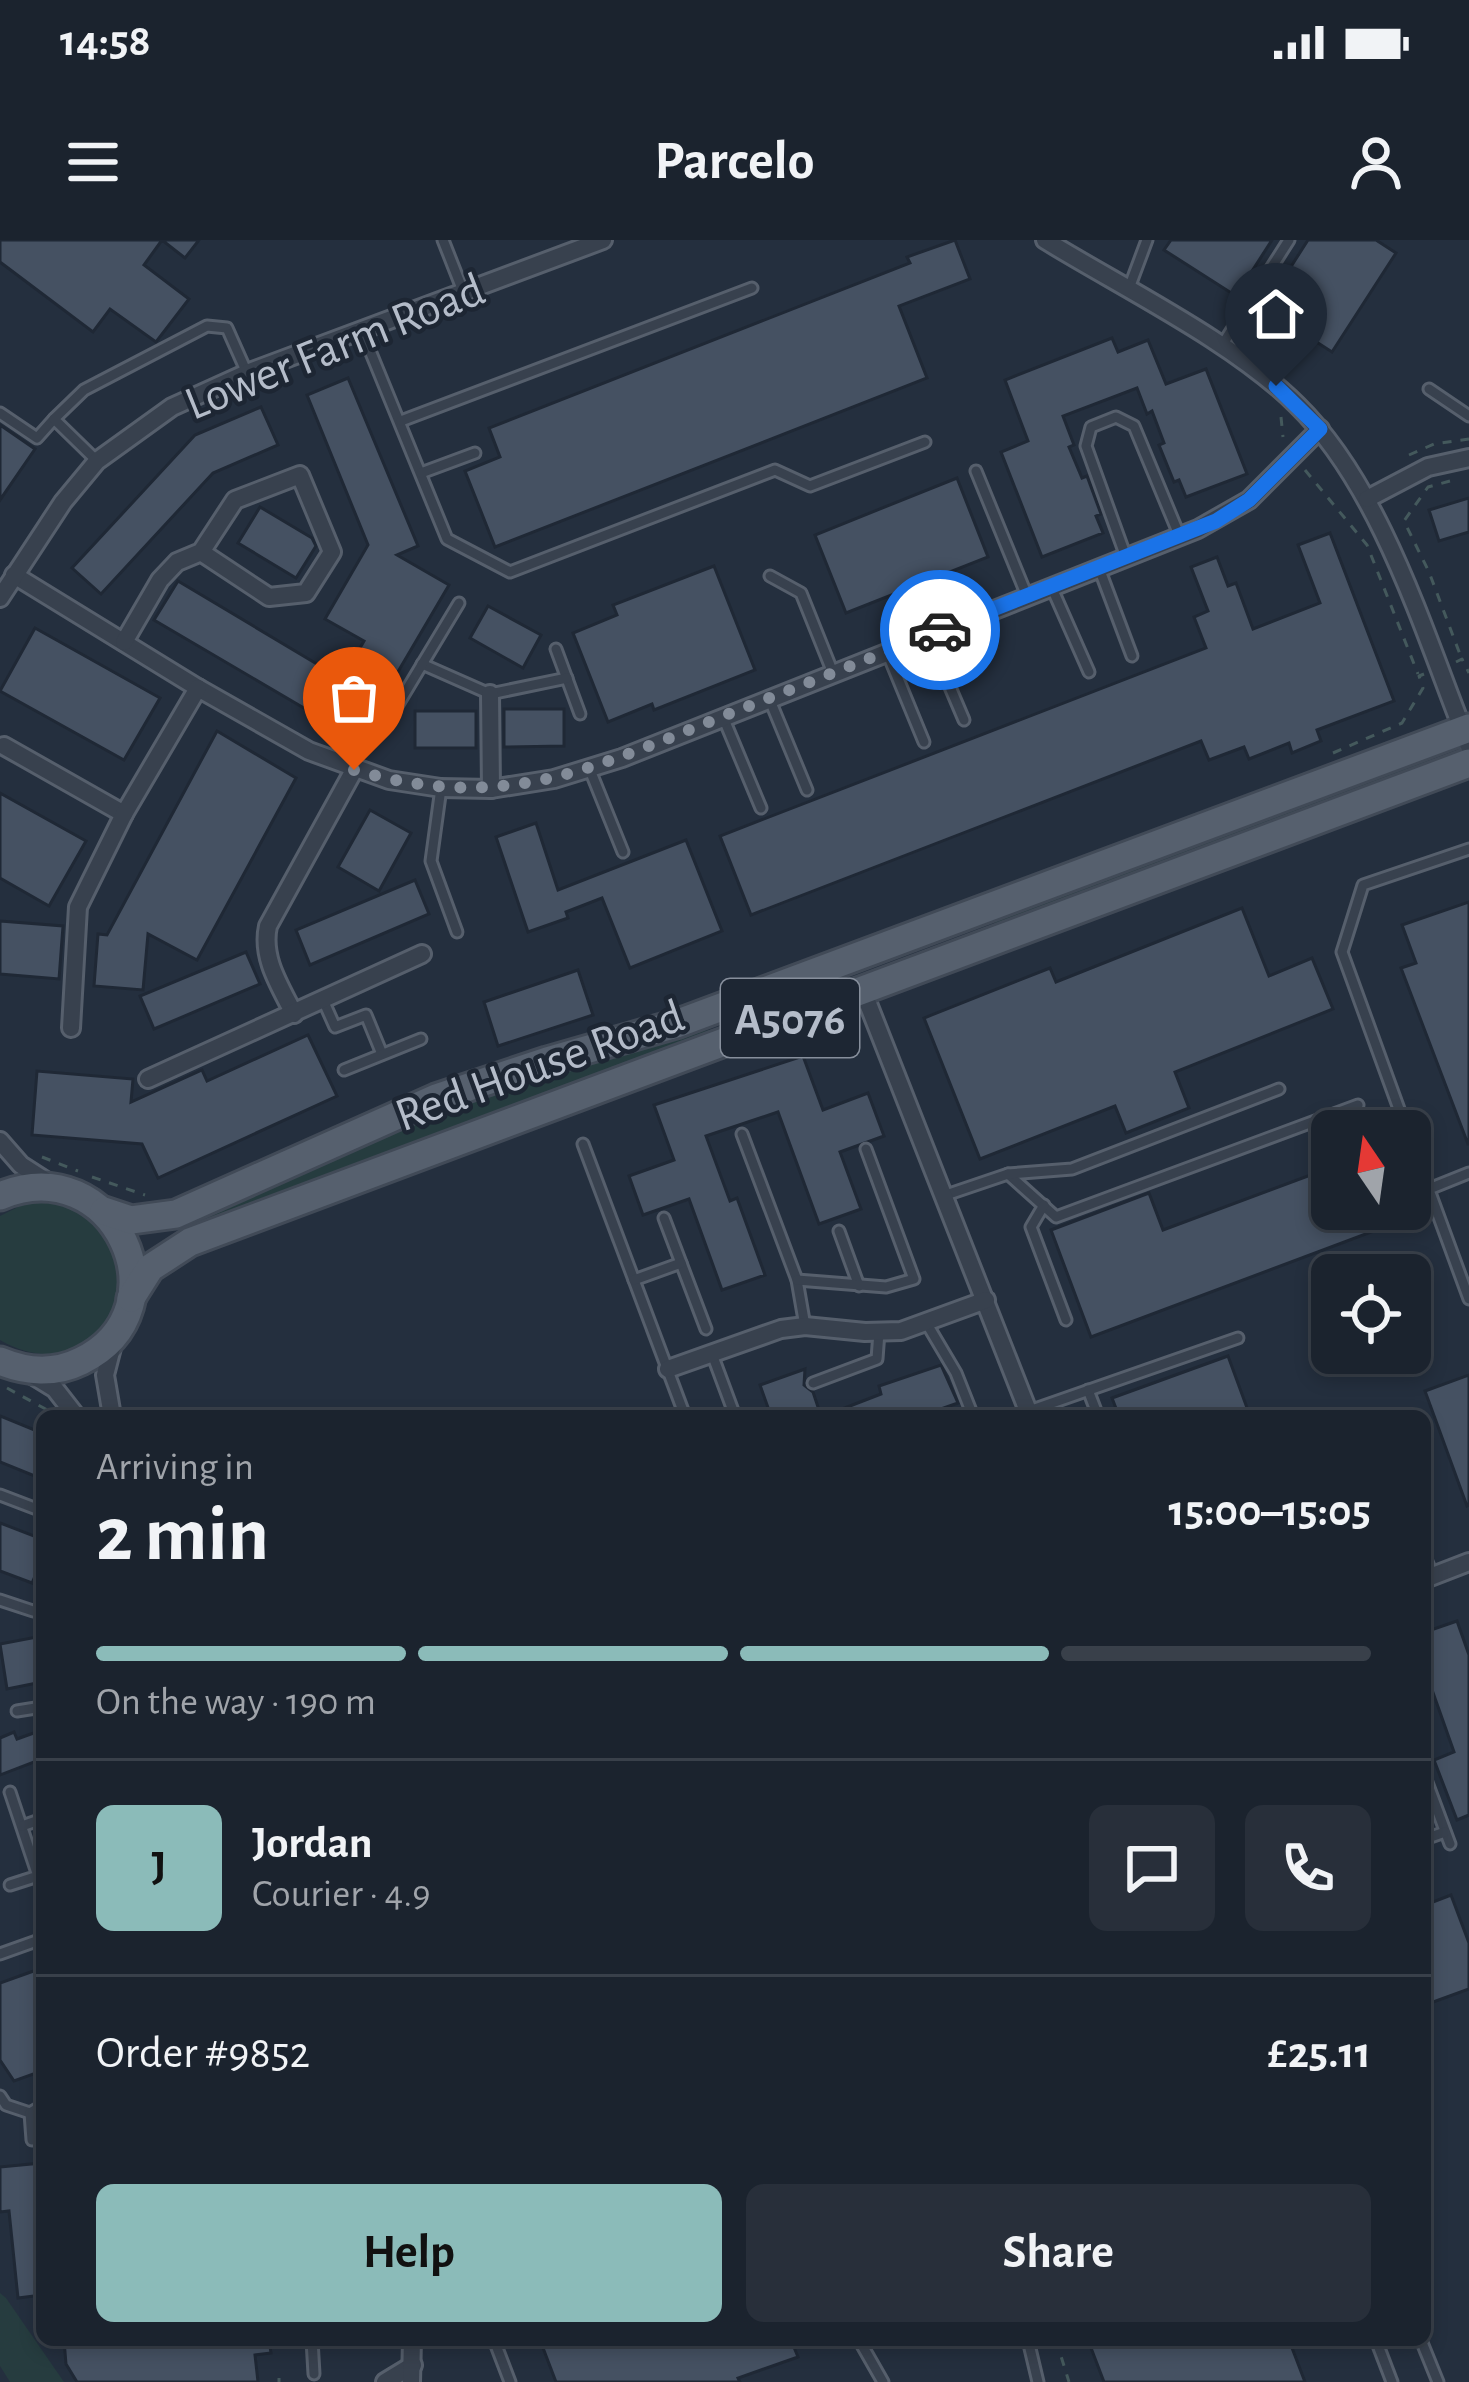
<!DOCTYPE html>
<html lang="en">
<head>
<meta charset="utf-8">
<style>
	:root { --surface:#1b232e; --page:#282f3a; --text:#f1f3f6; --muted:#a0a4aa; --line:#39404a; --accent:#8bbbb9 }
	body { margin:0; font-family:"Alegreya Sans",sans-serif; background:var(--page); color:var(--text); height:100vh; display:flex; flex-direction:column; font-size:45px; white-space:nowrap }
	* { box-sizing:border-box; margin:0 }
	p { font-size:39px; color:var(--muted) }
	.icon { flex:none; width:66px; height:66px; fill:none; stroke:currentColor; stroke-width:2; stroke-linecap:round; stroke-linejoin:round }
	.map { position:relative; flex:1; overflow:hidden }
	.details { position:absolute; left:36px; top:1170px; width:1395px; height:936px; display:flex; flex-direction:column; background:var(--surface); border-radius:18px; box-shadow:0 6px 18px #0003,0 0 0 3px var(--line) }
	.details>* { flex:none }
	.needle { width:78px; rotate:347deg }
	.buttons { position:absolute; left:1311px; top:870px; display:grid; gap:24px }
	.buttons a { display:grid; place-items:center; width:120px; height:120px; border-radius:18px; background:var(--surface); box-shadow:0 6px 18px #0003,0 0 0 3px var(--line); font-size:60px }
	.pin { position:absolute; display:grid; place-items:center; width:102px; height:102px; color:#fff; margin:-123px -51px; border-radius:50% 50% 50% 0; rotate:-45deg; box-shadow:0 0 12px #0007 }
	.pin .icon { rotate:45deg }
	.courier { position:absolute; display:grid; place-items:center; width:120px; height:120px; margin:-60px; border:9px solid #1a73e8; border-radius:50%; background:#fff; color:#222; box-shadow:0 3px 15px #0007 }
	.headline em { font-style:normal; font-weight:700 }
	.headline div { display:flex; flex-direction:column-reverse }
	.headline { display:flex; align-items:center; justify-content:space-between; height:204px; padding:0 60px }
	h1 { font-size:78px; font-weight:700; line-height:90px }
	.bar { display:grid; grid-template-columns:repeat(4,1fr); gap:18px 12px; align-content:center; height:144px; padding:0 60px }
	.bar i { height:15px; border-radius:9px; background:var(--line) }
	.bar .selected { background:var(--accent) }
	.bar p { grid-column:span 4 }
	.line { display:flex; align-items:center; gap:30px; padding:0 60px; border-top:3px solid var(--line) }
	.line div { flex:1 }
	.round { display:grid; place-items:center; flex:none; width:126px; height:126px; border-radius:18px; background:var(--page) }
	.button { display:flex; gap:24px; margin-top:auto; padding:24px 60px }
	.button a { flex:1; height:138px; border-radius:18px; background:var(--accent); color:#111; font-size:48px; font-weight:700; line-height:138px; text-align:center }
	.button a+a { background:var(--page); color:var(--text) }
	.status { display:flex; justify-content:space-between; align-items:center; height:84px; padding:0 60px; background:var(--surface); direction:ltr }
	.status svg { height:33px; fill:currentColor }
	header { display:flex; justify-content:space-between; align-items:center; height:156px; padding:0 60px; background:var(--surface); font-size:54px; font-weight:700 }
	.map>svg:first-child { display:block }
</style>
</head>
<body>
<div class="status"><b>14:58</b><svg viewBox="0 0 49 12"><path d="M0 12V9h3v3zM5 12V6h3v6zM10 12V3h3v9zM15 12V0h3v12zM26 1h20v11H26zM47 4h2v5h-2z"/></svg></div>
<header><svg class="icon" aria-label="menu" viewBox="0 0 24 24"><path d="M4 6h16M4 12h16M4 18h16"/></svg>Parcelo<svg class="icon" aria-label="person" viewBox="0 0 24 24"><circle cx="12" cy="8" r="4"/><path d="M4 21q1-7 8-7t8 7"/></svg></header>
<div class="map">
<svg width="1469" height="2142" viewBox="0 0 1469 2142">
	<rect width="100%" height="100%" fill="#242f3e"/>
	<g fill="#263c3f">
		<path d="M1440 510 1425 527 996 689 994 679Z"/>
		<path d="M825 748 826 753 193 990 189 980 405 883 495 849 639 804 723 787Z"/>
		<path d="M48 961C183 991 109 1164 0 1100V976L22 965Z"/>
		<path d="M0 2053 6 2058 64 2142H10L0 2126Z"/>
	</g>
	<g fill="#455162" stroke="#1f2835" stroke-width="3">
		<path d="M0 0H199L185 18 162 0 144 25 189 59 156 102 110 69 93 92 0 22Z"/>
		<path d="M955 0 970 39 899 66 927 138 495 307 465 231 500 217 489 188 910 23 907 17Z"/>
		<path d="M1171 0H1272L1236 56 1164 10Z"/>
		<path d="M1308 0H1376L1396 13 1332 112 1281 79 1293 61 1276 50Z"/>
		<path d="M1112 98 1118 112 1148 100 1166 144 1206 129 1247 234 1186 257 1179 240 1174 242 1159 205 1164 203 1152 171 1147 174 1137 148 1063 176 1074 205 1069 207 1082 238 1087 236 1101 274 1096 276 1103 293 1042 317 1001 212 1028 201 1005 140Z"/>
		<path d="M348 138 418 306 397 315 449 345 369 481 320 452 309 471 154 380 178 341 342 439 364 401 325 379 368 305 307 155Z"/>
		<path d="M261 167 278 205 213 233 101 354 72 328 195 195Z"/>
		<path d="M0 185 35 209 0 260Z"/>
		<path d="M957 238 988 317 846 373 815 295Z"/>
		<path d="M1469 258V292L1439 301 1429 270Z"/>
		<path d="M260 267 312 298 316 306 296 338 238 303Z"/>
		<path d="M1330 293 1394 461 1317 490 1321 501 1292 513 1289 503 1249 519 1244 507 1209 520 1201 501 751 675 720 596 1206 408 1194 377 1208 371 1191 327 1217 317 1228 346 1236 343 1253 389 1320 363 1298 305Z"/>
		<path d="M714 326 755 430 654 470 652 464 608 482 573 393 617 375 613 365Z"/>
		<path d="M488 366 541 395 523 428 470 398Z"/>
		<path d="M35 388 160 458 124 520 0 451Z"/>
		<path d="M504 469H564V506L504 507Z"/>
		<rect x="415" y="471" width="61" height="37"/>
		<path d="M217 491 296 538 197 720 148 694 143 750 94 746 98 694 107 695Z"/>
		<path d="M0 553 86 601 49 666 0 638Z"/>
		<path d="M370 570 411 593 379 651 338 627Z"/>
		<path d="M536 583 558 650 686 600 722 691 630 728 602 658 566 672 568 678 528 692 496 597Z"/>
		<path d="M415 640 429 674 310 725 296 690Z"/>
		<path d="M1469 662V904H1468L1401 728 1416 723 1402 685Z"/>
		<path d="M1242 668 1269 736 1312 718 1333 769 1175 832 1189 868 1126 893 1115 866 980 919 924 778 1050 728 1056 742Z"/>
		<path d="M0 681 63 686 59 739 0 734Z"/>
		<path d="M246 712 260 744 154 789 140 756Z"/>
		<path d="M578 730 593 775 498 806 484 762Z"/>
		<path d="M308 795 337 856 158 938 142 904 32 895 37 831 133 839 131 862 202 830 207 841Z"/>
		<path d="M803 816 823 870 868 853 884 896 840 912 861 969 819 984 778 872 706 896 730 961 737 958 765 1035 722 1050 689 959 643 975 629 936 674 920 654 865Z"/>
		<path d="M1332 927V969L1427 971 1091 1097 1051 990 1149 953 1163 990Z"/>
		<path d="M1228 1116 1250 1176H1119L1112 1158Z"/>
		<path d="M941 1125 958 1163 921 1176H824L881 1154 879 1146Z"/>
		<path d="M805 1129 804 1145 813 1152 821 1176H771L760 1145Z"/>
		<path d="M1469 1135V1265L1467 1266 1425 1151Z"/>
		<path d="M0 1176 42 1193V1239L0 1222Z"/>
		<path d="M0 1283 42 1299V1320L32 1343 0 1331Z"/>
		<path d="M1457 1381 1469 1415V1575L1457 1580 1434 1520 1454 1512 1425 1430V1392Z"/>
		<path d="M42 1396V1442L7 1449 0 1404Z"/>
		<path d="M42 1490V1519L0 1535V1498L14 1492 17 1499Z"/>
		<path d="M1451 1655 1469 1703V1749L1425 1765V1665Z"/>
		<path d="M42 1728V1831L14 1841 0 1820V1743Z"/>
		<path d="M42 1923V2055L18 2058 9 1971 0 1972V1927Z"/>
		<path d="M64 2100H269L271 2113 255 2115 258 2142H77L66 2124Z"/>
		<path d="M540 2100H791L798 2117 738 2138 740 2142H556Z"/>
		<path d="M1088 2100H1289L1305 2142H1104Z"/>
	</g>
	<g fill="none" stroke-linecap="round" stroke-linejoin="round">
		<defs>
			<g id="lane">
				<path d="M443 0 463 51"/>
				<path d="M1128 51 1147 0"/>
				<path d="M362 91 447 299 510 332 775 230 810 246 925 202"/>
				<path d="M1221 107 1289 0"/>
				<path d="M1429 149 1469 176"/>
				<path d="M0 173 37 198 54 179"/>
				<path d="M401 181 752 48"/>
				<path d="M97 221 54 179 84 150 207 86 227 88 247 133"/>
				<path d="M976 231 1027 356"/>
				<path d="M421 233 475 213"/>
				<path d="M1126 317 1086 206 1091 187 1116 177 1134 186 1180 297"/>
				<path d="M1099 328 1132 416"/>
				<path d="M770 336 801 353 833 433"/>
				<path d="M1051 346 1089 432"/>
				<path d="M938 391 948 412 947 440 964 480"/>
				<path d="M556 409 580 474"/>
				<path d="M887 412 924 502"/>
				<path d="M422 424 490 454 567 438"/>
				<path d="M769 458 807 550"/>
				<path d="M394 471 459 363"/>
				<path d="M723 477 761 568"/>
				<path d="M590 530 623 612"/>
				<path d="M441 548 431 621 457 692"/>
				<path d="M323 760 335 787 366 775 382 814"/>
				<path d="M344 830 421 799"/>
				<path d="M1407 891 1342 712 1363 645 1469 609"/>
				<path d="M742 894 797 1040 805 1086"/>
				<path d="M1410 898 1469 1059"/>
				<path d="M583 904 685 1176"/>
				<path d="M1008 934 1056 977 1358 865"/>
				<path d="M1429 949 1469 933"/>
				<path d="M946 955 1008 934 1072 929 1279 849"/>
				<path d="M1044 965 1031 987 1066 1080"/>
				<path d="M664 978 706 1089"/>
				<path d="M839 991 859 1046"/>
				<path d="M634 1040 681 1023"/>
				<path d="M797 1040 886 1047 914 1039 866 909"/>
				<path d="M927 1084 956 1133 973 1176"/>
				<path d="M712 1114 735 1176"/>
				<path d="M813 1143 877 1119 879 1092"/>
				<path d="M1088 1150 1098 1176"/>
				<path d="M1029 1171 1238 1098"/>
				<path d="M0 1255 42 1271"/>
				<path d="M1425 1317 1433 1336"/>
				<path d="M0 1360 33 1371 42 1370"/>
				<path d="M17 1471 42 1467"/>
				<path d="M1425 1537 1450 1604"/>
				<path d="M10 1552 38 1636 10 1645"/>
				<path d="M22 1586 42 1579"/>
				<path d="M1425 1599 1445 1592"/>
				<path d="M0 1714 42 1699"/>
				<path d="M0 1856 6 1865 30 1873 42 1866"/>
				<path d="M30 1873 32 1900"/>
				<path d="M312 2100 314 2134"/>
				<path d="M494 2100 510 2142"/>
				<path d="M859 2100 883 2142"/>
				<path d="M1028 2100 1038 2142"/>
				<path d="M1376 2100 1392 2142"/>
				<path d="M1421 2100 1438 2142"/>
			</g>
			<g id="street">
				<path d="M1045 0C1123 48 1234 102 1297 165 1382 248 1425 396 1469 506"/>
				<path d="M1367 259 1428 227 1469 218"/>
				<path d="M14 335 198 448 309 511 389 540 441 548 491 549 554 539 622 518 1198 289 1249 260 1320 189"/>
				<path d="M0 358 63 262 97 221 172 167 247 133 603 0"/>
				<path d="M124 402 160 340 177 322 201 312 235 260 300 235 332 312 306 353 269 357 201 312"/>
				<path d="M490 454 491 549"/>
				<path d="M4 506 124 574"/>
				<path d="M863 751 1030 1176"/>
				<path d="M294 774C280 746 261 718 268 686L354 530"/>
				<path d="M71 788 78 667 124 574 198 448"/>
				<path d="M148 839 422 714"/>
				<path d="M0 901 21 925 49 943"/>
				<path d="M668 1129 781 1089 805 1086 865 1092 901 1091 986 1060"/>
				<path d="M29 1133 55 1149 76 1176"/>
				<path d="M112 1176 105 1135 114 1100"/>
				<path d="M1425 1339 1469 1322"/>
				<path d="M385 2142 413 2125"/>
				<path d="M411 2142 412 2100"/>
			</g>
			<g id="primary">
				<path d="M0 956C114 908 188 1069 81 1121 55 1134 26 1132 0 1121"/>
				<path d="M104 971 131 980 176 974 436 858 547 821 676 784 1469 488"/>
				<path d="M131 1058 150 1028 190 1002 1469 523"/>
			</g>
		</defs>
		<use href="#lane" stroke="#565f6c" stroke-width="15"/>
		<use href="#street" stroke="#565f6c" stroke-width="22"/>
		<use href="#primary" stroke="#414a57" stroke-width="33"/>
		<g stroke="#44595c" stroke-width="3" stroke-dasharray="9 9" stroke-linecap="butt">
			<path d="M1281 177 1283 197"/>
			<path d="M1409 215 1434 204 1469 199"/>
			<path d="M1305 230 1367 305 1418 434"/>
			<path d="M1450 241 1428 247 1404 281 1429 332 1461 417"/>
			<path d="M1456 422 1462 419 1469 433"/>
			<path d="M1333 513 1402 483 1423 448 1419 436 1424 434"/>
			<path d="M42 917 78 931"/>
			<path d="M92 937 145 955"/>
			<path d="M7 1148 51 1172"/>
			<path d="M1056 2100 1069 2142"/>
			<path d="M279 2138V2142"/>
		</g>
		<use href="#lane" stroke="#38414e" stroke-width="9"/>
		<use href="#street" stroke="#38414e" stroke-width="16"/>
		<use href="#primary" stroke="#56606e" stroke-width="27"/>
	</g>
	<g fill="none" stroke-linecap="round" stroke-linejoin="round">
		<path stroke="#828b98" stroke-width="12" stroke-dasharray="0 21.6" d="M354 530C504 573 589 530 726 475 797 447 869 419 940 390"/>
		<path stroke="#1a73e8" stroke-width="15" d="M940 390 1216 281 1249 260 1320 189 1276 146"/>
	</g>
	<g text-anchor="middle" stroke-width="9" stroke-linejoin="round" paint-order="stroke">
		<rect fill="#1d2633" stroke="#878f9c" stroke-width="3" x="721" y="739" width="138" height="78" rx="9"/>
		<g font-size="45" font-weight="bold" fill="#b4bcc9">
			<text x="790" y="794">A5076</text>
		</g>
		<g font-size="48" fill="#b4bcc9" stroke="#1d2633">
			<text transform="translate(334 105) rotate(-22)" y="17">Lower Farm Road</text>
			<text transform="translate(539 824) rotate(-20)" y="17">Red House Road</text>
		</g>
	</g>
</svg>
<div class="buttons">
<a><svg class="needle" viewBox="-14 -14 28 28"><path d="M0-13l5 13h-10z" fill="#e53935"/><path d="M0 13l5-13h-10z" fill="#a0a4aa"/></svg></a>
<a><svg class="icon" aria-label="locate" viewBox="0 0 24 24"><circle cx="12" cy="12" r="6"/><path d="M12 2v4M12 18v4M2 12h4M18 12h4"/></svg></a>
</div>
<div class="pin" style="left:354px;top:530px;background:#ea580c"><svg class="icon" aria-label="bag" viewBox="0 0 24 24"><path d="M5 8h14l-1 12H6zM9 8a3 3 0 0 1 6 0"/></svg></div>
<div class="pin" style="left:1276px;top:146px;background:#1f2937"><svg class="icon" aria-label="home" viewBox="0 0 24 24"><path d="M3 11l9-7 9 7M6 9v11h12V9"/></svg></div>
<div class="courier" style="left:940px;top:390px"><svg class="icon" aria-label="car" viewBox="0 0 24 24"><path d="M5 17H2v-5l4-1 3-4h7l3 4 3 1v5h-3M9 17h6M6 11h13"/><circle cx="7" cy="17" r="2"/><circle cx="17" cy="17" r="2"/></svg></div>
<section class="details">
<div class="headline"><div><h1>2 min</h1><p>Arriving in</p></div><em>15:00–15:05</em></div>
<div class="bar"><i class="selected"></i><i class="selected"></i><i class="selected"></i><i></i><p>On the way · 190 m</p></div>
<div class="line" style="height:216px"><b class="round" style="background:var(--accent);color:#111">J</b><div><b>Jordan</b><p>Courier · 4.9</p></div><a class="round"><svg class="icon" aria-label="chat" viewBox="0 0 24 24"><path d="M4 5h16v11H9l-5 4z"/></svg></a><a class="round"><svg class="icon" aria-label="phone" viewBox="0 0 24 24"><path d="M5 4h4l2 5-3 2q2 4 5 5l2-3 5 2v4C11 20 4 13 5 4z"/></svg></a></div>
<div class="line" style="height:156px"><div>Order #9852</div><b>£25.11</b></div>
<div class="button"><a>Help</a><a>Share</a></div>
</section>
</div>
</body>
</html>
